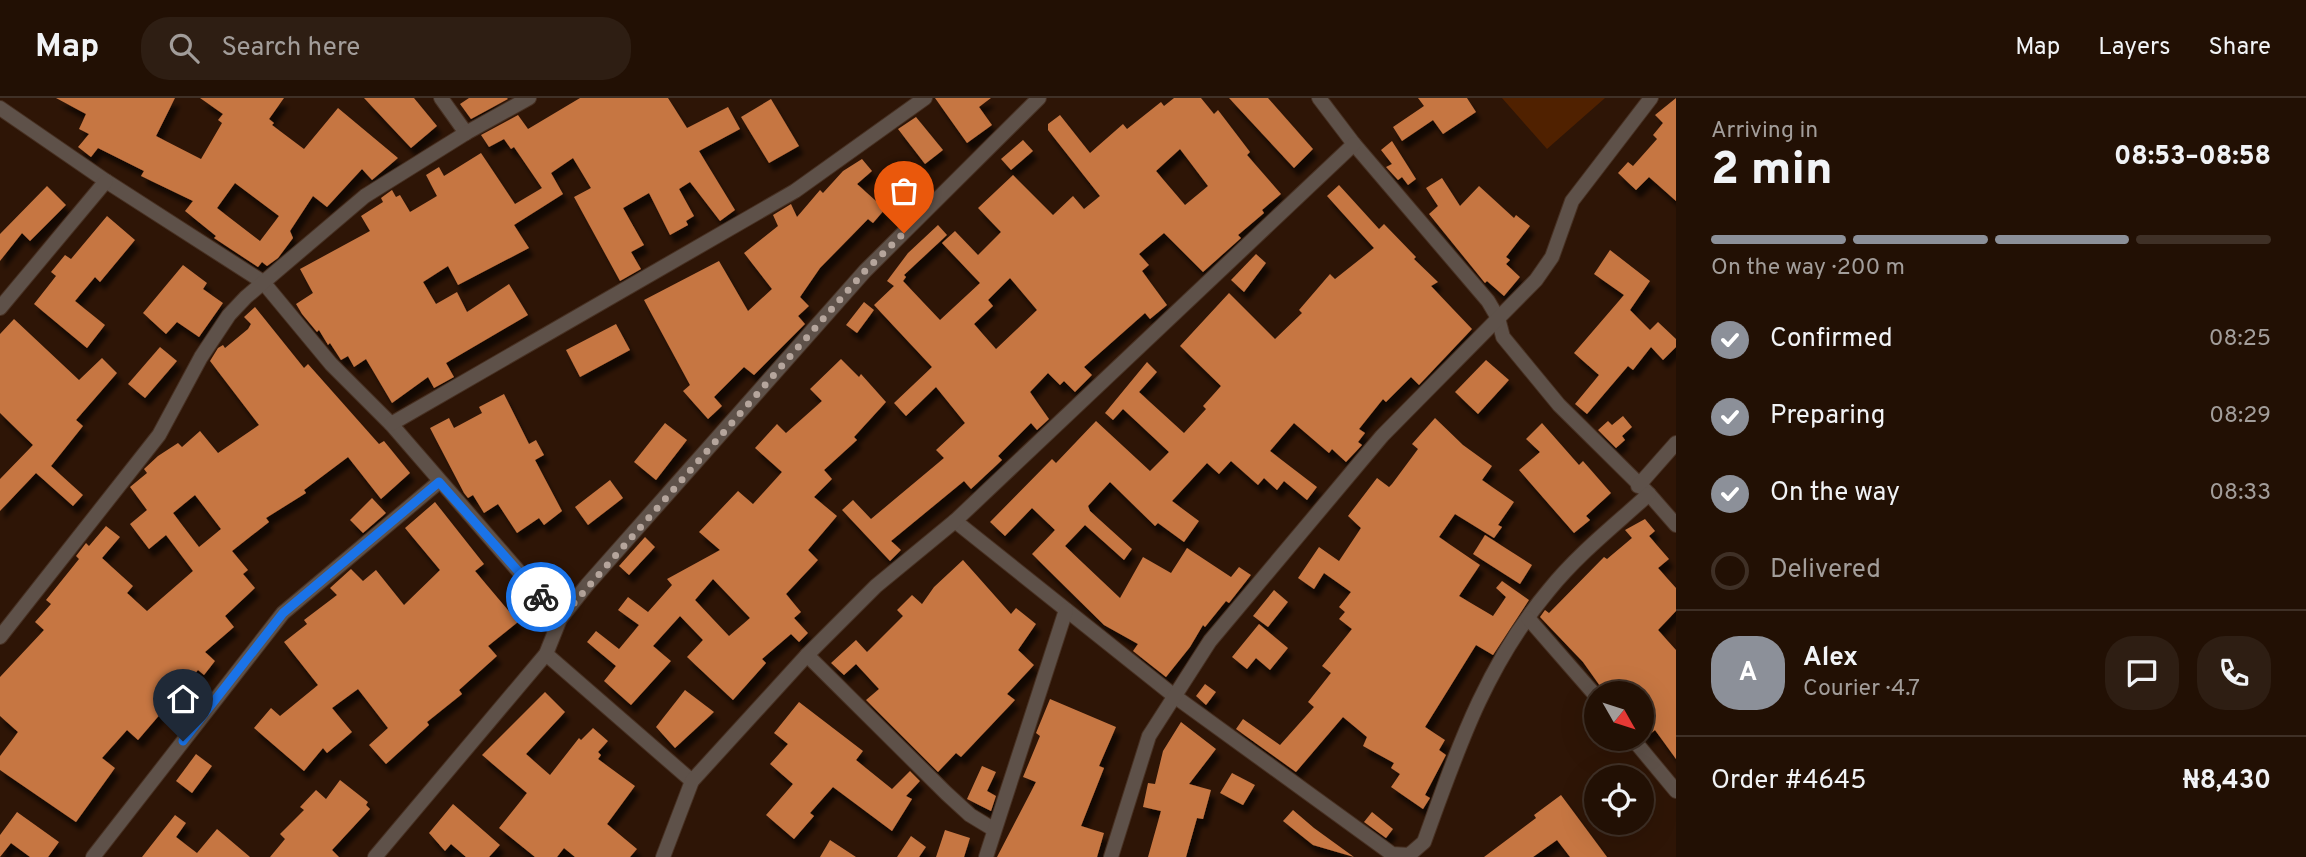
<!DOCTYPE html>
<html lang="en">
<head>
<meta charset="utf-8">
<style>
	:root { --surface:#221004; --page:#2e1e13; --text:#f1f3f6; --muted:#a29d9a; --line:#3f3026; --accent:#8c9099 }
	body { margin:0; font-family:Overpass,sans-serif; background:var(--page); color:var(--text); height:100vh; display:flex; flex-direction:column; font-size:26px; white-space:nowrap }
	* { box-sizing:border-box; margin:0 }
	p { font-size:23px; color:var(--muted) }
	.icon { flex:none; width:38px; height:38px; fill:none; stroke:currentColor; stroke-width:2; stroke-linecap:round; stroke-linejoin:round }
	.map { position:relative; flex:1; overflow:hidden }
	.panel { display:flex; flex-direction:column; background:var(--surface); width:630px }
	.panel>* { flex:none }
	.needle { width:46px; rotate:129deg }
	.buttons { position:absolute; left:1584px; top:583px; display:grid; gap:14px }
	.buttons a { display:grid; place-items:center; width:70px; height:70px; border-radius:50%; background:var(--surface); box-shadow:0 7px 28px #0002,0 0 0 2px var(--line); font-size:35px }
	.pin { position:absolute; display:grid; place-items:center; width:60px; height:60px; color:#fff; margin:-72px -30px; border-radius:50% 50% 50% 0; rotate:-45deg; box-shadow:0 0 7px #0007 }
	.pin .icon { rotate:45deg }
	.courier { position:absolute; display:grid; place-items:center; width:70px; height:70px; margin:-35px; border:5px solid #1a73e8; border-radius:50%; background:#fff; color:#222; box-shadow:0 2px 9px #0007 }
	.overview em { font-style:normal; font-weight:800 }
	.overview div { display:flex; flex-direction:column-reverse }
	.overview { display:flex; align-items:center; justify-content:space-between; height:119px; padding:0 35px }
	h1 { font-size:46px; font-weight:800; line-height:52px }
	.bar { display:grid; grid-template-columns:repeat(4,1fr); gap:10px 7px; align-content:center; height:84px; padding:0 35px }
	.bar i { height:9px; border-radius:5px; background:var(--line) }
	.bar .active { background:var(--accent) }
	.bar p { grid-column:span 4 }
	.line { display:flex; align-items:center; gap:18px; padding:0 35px; border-top:2px solid var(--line) }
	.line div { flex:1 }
	.round { display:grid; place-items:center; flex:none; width:74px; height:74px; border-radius:28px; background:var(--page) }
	ol { padding:0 35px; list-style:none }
	li { display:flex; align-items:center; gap:21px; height:77px }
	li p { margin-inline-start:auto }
	li .icon { padding:7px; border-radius:50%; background:var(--accent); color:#fff; stroke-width:4 }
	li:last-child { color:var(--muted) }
	li i { width:38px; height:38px; border:4px solid var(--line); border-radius:50% }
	header { display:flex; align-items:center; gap:42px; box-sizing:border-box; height:98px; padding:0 35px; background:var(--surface); border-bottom:2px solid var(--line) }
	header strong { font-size:33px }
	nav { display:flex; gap:38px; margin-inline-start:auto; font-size:24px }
	.search { width:490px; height:63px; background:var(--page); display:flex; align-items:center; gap:18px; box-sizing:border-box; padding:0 24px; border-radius:28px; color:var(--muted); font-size:26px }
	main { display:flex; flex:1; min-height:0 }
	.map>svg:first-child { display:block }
</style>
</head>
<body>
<header>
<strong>Map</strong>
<div class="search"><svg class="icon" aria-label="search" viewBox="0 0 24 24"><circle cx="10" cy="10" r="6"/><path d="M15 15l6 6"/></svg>Search here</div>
<nav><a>Map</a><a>Layers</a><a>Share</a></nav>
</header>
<main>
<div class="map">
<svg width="1676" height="759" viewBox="0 0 1676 759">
	<defs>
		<filter id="shadow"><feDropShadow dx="4.5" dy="8" stdDeviation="2" flood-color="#0009"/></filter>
	</defs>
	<rect width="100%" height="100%" fill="#2e1506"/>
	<path fill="#502100" d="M1502 0H1605L1547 51Z"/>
	<g fill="#c67643" fill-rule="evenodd" filter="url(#shadow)">
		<path d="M56 0H175L156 38 201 61 222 25 218 22 223 16 200 0H284L269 21 274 25 272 27 304 51 338 10 398 60 372 82 362 71 327 109 313 98 290 133 293 140 278 160 267 168 262 164 258 169 214 140 216 138 185 113 193 103 141 78 144 73 98 50 91 59 78 49 89 36 79 31 86 16ZM235 85 279 118 260 143 217 110Z"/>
		<path d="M364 0H414L437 28 411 50Z"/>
		<path d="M469 0H507L508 1 471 21 460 6Z"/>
		<path d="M580 0H668L687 30 728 9 740 31 699 53 735 112 720 123 690 84 679 91 694 118 686 123 688 127 670 137 649 95 623 110 644 147 631 154 641 171 620 183 574 99 591 90 573 60 551 75 563 96 514 127 529 150 458 187 448 168 423 184 436 206 457 194 467 214 509 186 528 217 446 265 454 279 434 290 428 279 392 305 366 261 354 269 348 258 341 262 330 245 328 247 319 232 317 234 302 216 296 206 313 195 300 171 370 133 361 118 383 104 381 100 385 97 392 92 396 99 400 97 410 114 437 98 426 77 439 69 444 78 481 55 515 106 542 90 514 49 511 51 504 41 489 49 481 37 518 17 528 31Z"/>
		<path d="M935 0H991L979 9 992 27 967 45Z"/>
		<path d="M1174 0H1201L1214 16 1218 12 1250 54 1247 57 1281 96 1262 112 1264 115 1238 137 1241 140 1203 174 1164 135 1139 156 1149 167 1142 173 1167 207 1150 221 1145 215 1084 269 1092 277 1075 294 1064 283 1060 287 1048 275 1030 294 1049 321 1037 332 1031 325 998 358 1002 362 971 391 964 383 891 443 901 452 890 463 842 412 853 402 871 421 944 360 936 352 965 325 936 289 906 318 894 305 932 269 874 207 894 188 887 183 908 155 938 127 947 137 904 177 906 179 903 183 940 222 980 185 942 145 955 133 978 157 1001 134 978 110 1013 77 1053 117 1073 98 1084 111 1100 98 1048 32V26L1060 17 1090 55 1123 26 1127 31 1161 4 1164 8ZM1180 51 1208 88 1185 107 1156 73ZM1010 180 1037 212 996 251 974 226 993 208 988 202Z"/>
		<path d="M1229 0H1268L1313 51 1294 70Z"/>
		<path d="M1418 0H1467L1476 14 1443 36 1433 22 1402 43 1393 29 1424 8Z"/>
		<path d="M1676 0V103L1649 79 1636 92 1618 75 1628 64 1633 68 1657 41 1653 37 1663 25 1655 17Z"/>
		<path d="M771 1 799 48 769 65 741 19Z"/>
		<path d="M916 19 943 52 925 66 898 31Z"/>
		<path d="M1023 42 1033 53 1011 72 1001 61Z"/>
		<path d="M1392 43 1416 81 1408 87 1402 79 1398 82 1386 69 1392 66 1381 52Z"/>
		<path d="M862 61 872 73 857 86 885 111 873 125 868 121 820 170 800 199 809 208 798 218 805 226 754 277 744 269 714 299 722 308 708 321 683 293 690 287 644 202 719 163 748 213 772 191 744 155 778 128 773 117 791 106 797 119 820 92 823 95 843 73Z"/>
		<path d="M1442 80 1460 108 1479 88 1514 120 1516 117 1530 128 1506 159 1510 162 1506 166 1520 179 1504 198 1487 183 1485 185 1429 116 1438 108 1426 90Z"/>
		<path d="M1339 87 1379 131 1384 126 1416 159 1414 161 1438 184 1431 188 1472 231 1419 287 1411 279 1386 304 1383 301 1359 331 1365 335 1358 344 1362 347 1346 364 1332 351 1329 355 1294 325 1270 353 1317 389 1307 402 1284 383 1277 392 1264 380 1258 387 1231 363 1219 376 1207 365 1172 403 1199 423 1184 444 1158 425 1155 428 1110 384 1088 408 1090 413 1132 451 1124 462 1085 427 1065 448 1120 500 1143 459 1171 475 1187 450 1231 479 1239 469 1251 477 1229 505 1226 503 1205 529 1203 527 1190 549 1166 579 1133 553 1138 546 1104 527 1032 456 1055 432 1032 410 1005 438 990 424 1052 361 1056 365 1096 323 1150 373 1169 354 1123 311 1113 322 1105 315 1147 264 1157 274 1139 294 1184 335 1206 311 1203 308 1221 288 1180 248 1229 195 1275 241 1302 215 1299 212 1330 176 1335 181 1374 150 1327 98Z"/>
		<path d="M47 88 66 107 30 143 22 135 0 163V136Z"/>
		<path d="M897 101 906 110 896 121 886 112Z"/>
		<path d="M107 118 135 142 100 184 95 179 75 203 105 227 87 250 34 206 56 178 51 174 65 157 71 161Z"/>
		<path d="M1610 152 1650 183 1630 212 1650 232 1658 224 1676 241V249L1663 262 1651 249 1633 272 1628 268 1587 316 1575 306 1599 277 1574 255 1624 197 1594 176Z"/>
		<path d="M1256 156 1266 165 1244 194 1231 182Z"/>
		<path d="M183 167 207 185 203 191 223 205 199 239 177 224 166 236 143 215Z"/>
		<path d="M864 204 874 212 857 235 846 227Z"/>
		<path d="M255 209 304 270 308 266 379 346 384 343 410 375 381 401 348 359 304 392 306 395 266 420 269 424 232 453 248 472 243 476 255 490 225 518 234 529 205 554 215 563 204 577 198 572 138 642 127 632 102 660 115 670 76 724 0 672V658L18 634 0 618V579L44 532 35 524 51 506 46 502 79 461 76 458 86 445 89 448 106 428 120 439 102 460 133 488 127 495 147 513 193 473 166 437 149 451 130 426 147 412 130 389 147 375 144 371 158 358 178 345 182 349 200 333 218 355 259 327 210 263 218 250 223 247 225 250 248 231 251 226 244 219ZM195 397 221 431 199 449 173 415Z"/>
		<path d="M14 221 79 282 102 260 117 275 76 322 83 328 51 368 83 397 73 408 36 375 0 413V381L33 347 0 315V236Z"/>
		<path d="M616 226 630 252 580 279 566 252Z"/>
		<path d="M160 249 177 263 145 300 128 286Z"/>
		<path d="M841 261 859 279 861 276 886 304 854 339 857 342 824 372 832 381 814 399 837 418 808 452 818 462 786 496 801 514 794 520 808 535 799 544 791 536 762 561 766 565 733 602 687 559 703 542 680 518 653 548 671 563 631 607 604 583 616 568 587 544 596 533 619 551 639 527 618 512 628 499 648 514 672 487 667 481 720 452 699 434 738 393 753 406 782 374 755 350 777 326 786 335 822 303 810 291ZM713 481 750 520 729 538 695 502Z"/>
		<path d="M1486 262 1509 282 1478 316 1455 294Z"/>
		<path d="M504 296 529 346 536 342 544 357 535 362 562 413 544 427 539 420 517 435 498 406 484 415 473 397 468 400 464 395 430 330 449 320 454 330 482 315 479 309Z"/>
		<path d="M1623 318 1632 329 1622 338 1625 342 1616 350 1598 332 1608 323 1612 327Z"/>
		<path d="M1435 320 1463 347 1492 368 1482 382 1514 404 1498 427 1502 429 1494 440 1455 416 1439 439 1480 467 1459 498 1493 518 1506 499 1496 490 1502 483 1529 502 1493 557 1476 547 1425 629 1445 642 1439 652 1446 657 1425 697 1430 700 1423 711 1391 689 1400 676 1391 670 1394 665 1363 648 1367 639 1343 619 1296 674 1236 631 1243 621 1280 647 1314 609 1308 604 1331 575 1322 568 1352 531 1339 521 1345 514 1339 509 1351 494 1324 475 1314 491 1298 480 1319 449 1339 463 1361 430 1348 418 1377 380 1389 389 1392 386 1418 351 1412 346Z"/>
		<path d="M665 325 687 342 656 382 634 364Z"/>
		<path d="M1542 325 1579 367 1583 363 1611 395 1586 418 1590 422 1574 435 1519 372 1540 354 1526 341Z"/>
		<path d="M610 382 623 400 588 427 575 409Z"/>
		<path d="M372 400 386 415 363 435 350 422Z"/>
		<path d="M435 404 484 466 475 473 518 524 488 548 497 558 459 592 462 596 427 624 429 627 386 666 369 647 388 630 358 591 332 610 352 634 327 655 323 650 304 673 254 630 271 610 280 618 318 587 284 544 307 526 304 522 337 497 330 490 351 471 363 483 376 472 404 507 440 472 405 430Z"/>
		<path d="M1645 421 1655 433 1649 438 1669 461 1658 470 1676 490V513L1658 532 1676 552V661L1655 632 1645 640 1642 636V595H1605L1583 564 1540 519 1545 512 1549 515 1604 459 1607 461 1632 440 1625 432Z"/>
		<path d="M1485 437 1532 467 1520 486 1473 456Z"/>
		<path d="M645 439 655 449 629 477 619 468Z"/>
		<path d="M963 462 1011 516 1016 510 1036 526 1018 552 1034 567 1007 596 1015 602 961 659 956 655 938 674 866 602 879 591 856 566 844 577 831 565 856 542 867 554 903 518 897 512 912 497 922 506 934 489Z"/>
		<path d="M1274 492 1288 504 1268 529 1253 518Z"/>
		<path d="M1259 526 1288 550 1270 572 1256 560 1247 571 1232 559Z"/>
		<path d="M1205 586 1216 594 1206 607 1196 598Z"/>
		<path d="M685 592 714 614 675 650 656 629Z"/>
		<path d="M545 594 565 614 526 656 550 677 579 640 581 642 593 630 608 643 598 654 601 657 598 661 635 688 607 726 637 751 630 759H575L564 750 557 759H535L499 730 527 695 482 657Z"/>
		<path d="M1050 601 1116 629 1099 668 1104 670 1081 728 1104 735 1097 759H997L1036 684 1023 679 1040 638 1036 635Z"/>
		<path d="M799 604 863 653 856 662 892 691 910 673 920 683 906 698 912 701 892 733 833 689 810 715 814 718 794 741 766 717 793 686 770 666 788 646 774 635Z"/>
		<path d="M1181 624 1216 651 1189 686 1211 692 1203 721 1197 720 1186 759H1148L1161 713 1143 709 1148 685 1155 686 1163 653Z"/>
		<path d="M196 656 212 668 192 695 176 683Z"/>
		<path d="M982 668 996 674 987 693 996 698 991 713 967 701Z"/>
		<path d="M1232 675 1255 687 1243 707 1220 695Z"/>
		<path d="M340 682 368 704 366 707 370 711 332 752 339 759H270L285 741 280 736 304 712 300 709 316 692 326 701Z"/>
		<path d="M1561 697 1607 759H1570L1557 742 1533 759H1484L1536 720 1534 717Z"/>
		<path d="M453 706 500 747 489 759H466L451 746 445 753 429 735Z"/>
		<path d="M1293 712 1314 730 1354 759 1313 747 1283 723Z"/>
		<path d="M17 714 59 744 48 759H30L11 745 0 759V737Z"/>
		<path d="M1372 714 1393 731 1386 740 1364 724Z"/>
		<path d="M175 717 186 725 176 739 197 755 217 731 250 759H142Z"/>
		<path d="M945 732 970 740 964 759H936Z"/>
		<path d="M911 738 926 749 919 759H897Z"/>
		<path d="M830 742 856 759H820Z"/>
	</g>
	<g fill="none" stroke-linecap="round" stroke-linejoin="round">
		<defs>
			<g id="minor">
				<path d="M441 0 466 35"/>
				<path d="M1319 0 1354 46 1488 203 1498 220 1503 239 1559 307 1649 396 1676 427"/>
				<path d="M0 10 106 83 263 184 331 266 391 326 560 521"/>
				<path d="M0 210 106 83"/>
				<path d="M391 326 795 93 925 0"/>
				<path d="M1638 388 1676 345"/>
				<path d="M955 423 1173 597 1392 756 1409 757 1424 744C1457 653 1485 568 1549 492 1578 456 1615 427 1649 396"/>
				<path d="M1528 520 1596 598"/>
				<path d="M0 539 159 337 201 259 229 217 246 199 365 98 466 35 529 0"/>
				<path d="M546 556 692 683"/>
				<path d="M807 557 946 695 970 717 993 731"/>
				<path d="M1632 640 1676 693"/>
				<path d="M93 759 283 515 439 384"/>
				<path d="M375 759 546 556 560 521 587 487 865 173 1039 0"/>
				<path d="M663 759 692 683 807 557 876 488 955 423 1354 46"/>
				<path d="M986 759 1066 512"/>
				<path d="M1111 759 1149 638 1210 543 1382 338 1536 182 1552 159 1572 103 1651 0"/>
			</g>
		</defs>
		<use href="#minor" stroke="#473022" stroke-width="16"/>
		<use href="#minor" stroke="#5e5149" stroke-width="14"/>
	</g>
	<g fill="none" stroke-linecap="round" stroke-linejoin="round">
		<path stroke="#b5a59c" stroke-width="7" stroke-dasharray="0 12.6" d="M541 499 560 521 865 173 904 135"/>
		<path stroke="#1a73e8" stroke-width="9" d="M183 643 283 515 439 384 541 499"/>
	</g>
</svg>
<div class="buttons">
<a><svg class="needle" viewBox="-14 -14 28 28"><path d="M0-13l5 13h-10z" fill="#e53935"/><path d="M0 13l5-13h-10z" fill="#a29d9a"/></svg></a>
<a><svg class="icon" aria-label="locate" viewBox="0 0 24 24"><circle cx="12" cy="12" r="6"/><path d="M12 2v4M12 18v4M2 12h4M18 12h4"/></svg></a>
</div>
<div class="pin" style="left:904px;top:135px;background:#ea580c"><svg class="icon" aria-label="bag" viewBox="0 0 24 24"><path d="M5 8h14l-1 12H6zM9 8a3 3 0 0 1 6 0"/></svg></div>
<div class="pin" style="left:183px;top:643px;background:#1f2937"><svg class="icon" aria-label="home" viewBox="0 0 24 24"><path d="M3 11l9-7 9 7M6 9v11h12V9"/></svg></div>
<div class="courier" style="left:541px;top:499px"><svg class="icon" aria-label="bike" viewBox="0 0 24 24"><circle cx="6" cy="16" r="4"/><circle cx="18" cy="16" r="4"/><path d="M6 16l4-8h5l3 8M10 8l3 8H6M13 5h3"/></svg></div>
</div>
<section class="panel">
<div class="overview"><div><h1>2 min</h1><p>Arriving in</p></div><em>08:53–08:58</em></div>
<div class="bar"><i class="active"></i><i class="active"></i><i class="active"></i><i></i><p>On the way · 200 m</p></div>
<ol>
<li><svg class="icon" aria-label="check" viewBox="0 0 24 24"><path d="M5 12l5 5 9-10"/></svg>Confirmed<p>08:25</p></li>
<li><svg class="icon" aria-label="check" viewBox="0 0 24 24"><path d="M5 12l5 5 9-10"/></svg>Preparing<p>08:29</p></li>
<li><svg class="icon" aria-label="check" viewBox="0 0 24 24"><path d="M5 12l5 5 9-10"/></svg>On the way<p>08:33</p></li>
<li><i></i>Delivered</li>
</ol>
<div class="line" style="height:126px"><b class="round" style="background:var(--accent);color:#fff">A</b><div><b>Alex</b><p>Courier · 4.7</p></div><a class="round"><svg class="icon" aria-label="chat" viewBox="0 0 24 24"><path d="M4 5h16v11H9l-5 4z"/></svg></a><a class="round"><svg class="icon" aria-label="phone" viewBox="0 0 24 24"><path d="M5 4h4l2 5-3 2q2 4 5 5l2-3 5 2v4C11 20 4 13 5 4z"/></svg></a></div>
<div class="line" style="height:91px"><div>Order #4645</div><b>₦8,430</b></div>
</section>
</main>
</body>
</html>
